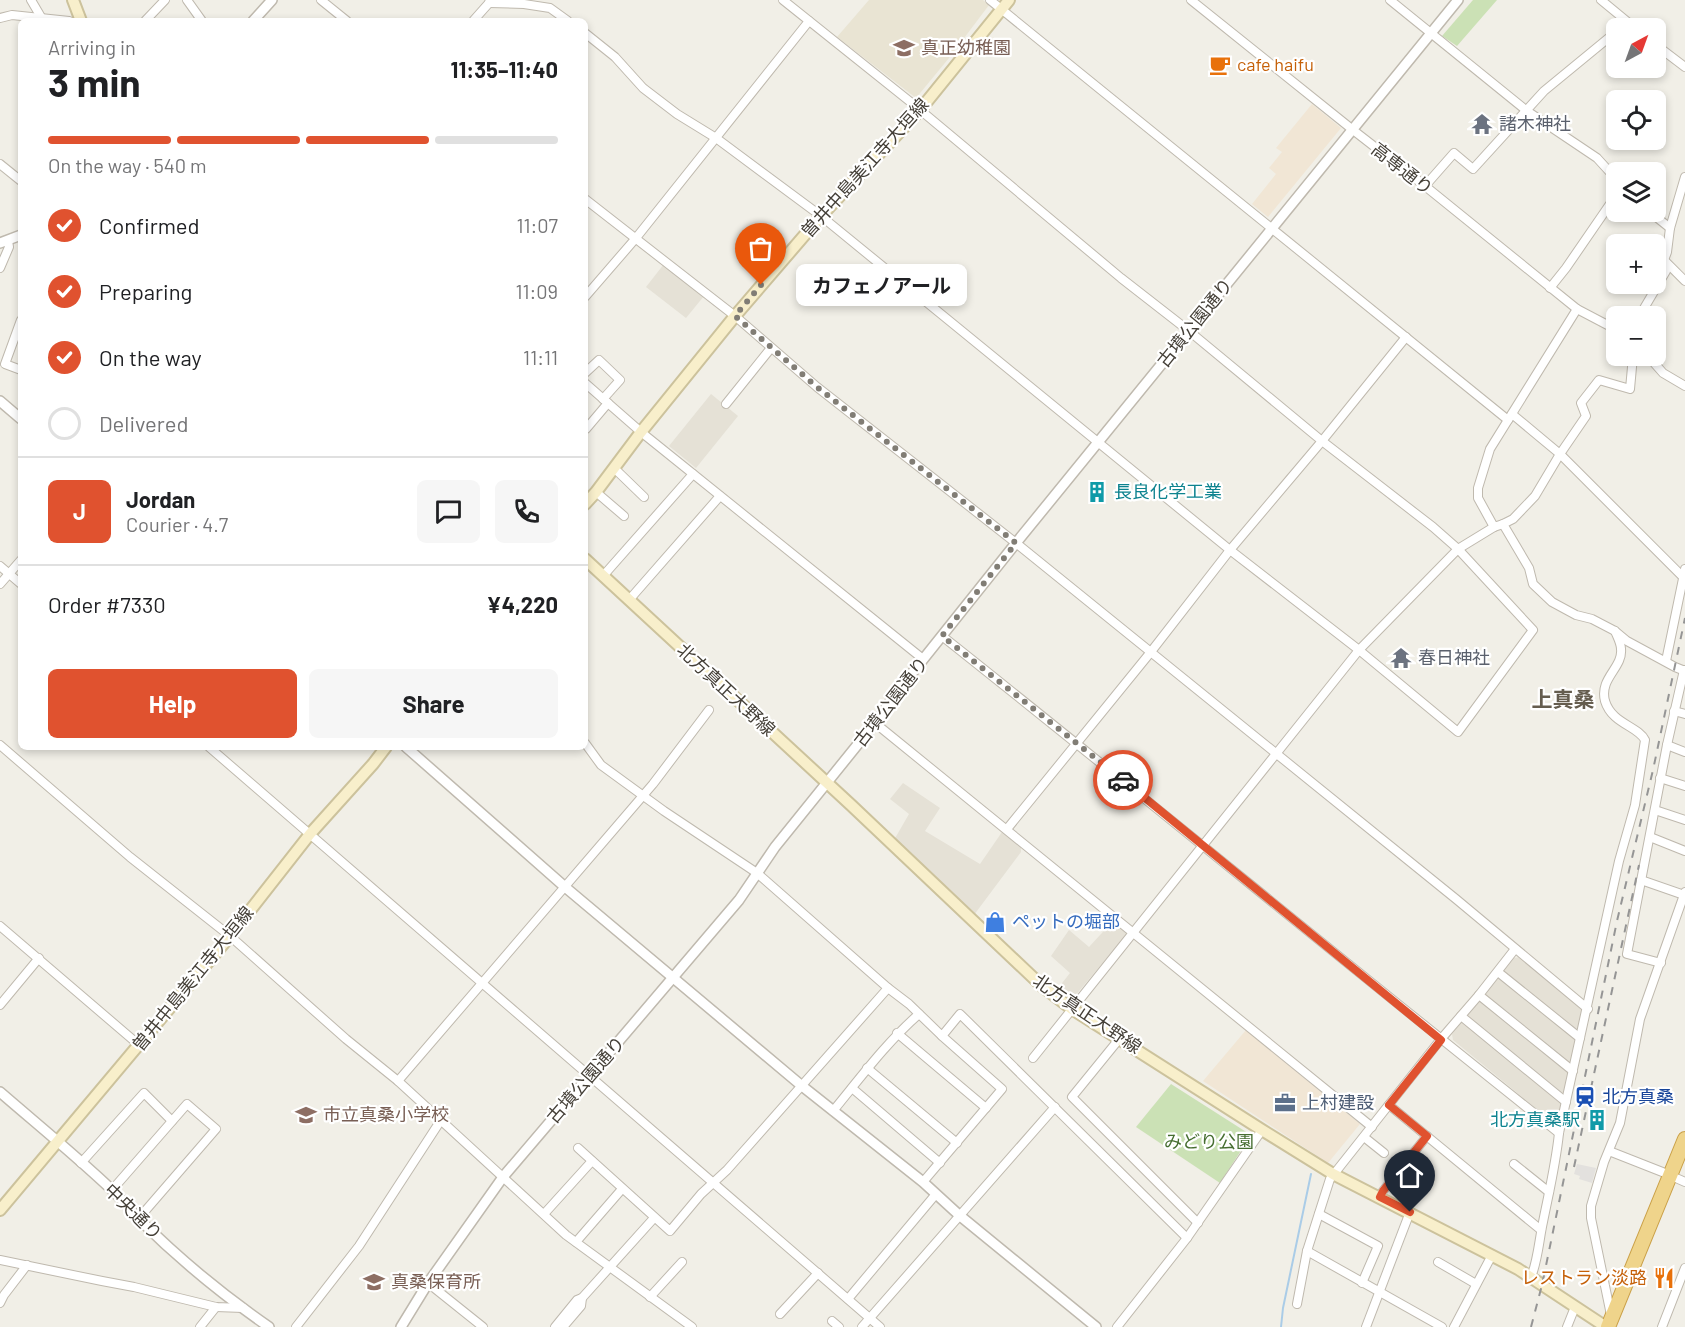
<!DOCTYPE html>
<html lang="en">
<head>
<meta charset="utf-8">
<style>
	:root { --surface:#fff; --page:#f6f6f6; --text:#202124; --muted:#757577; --line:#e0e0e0; --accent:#e0522f }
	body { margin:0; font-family:Barlow,"Noto Sans JP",sans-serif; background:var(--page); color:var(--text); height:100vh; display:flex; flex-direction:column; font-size:22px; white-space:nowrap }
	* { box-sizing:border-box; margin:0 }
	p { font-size:20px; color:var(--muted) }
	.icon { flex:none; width:33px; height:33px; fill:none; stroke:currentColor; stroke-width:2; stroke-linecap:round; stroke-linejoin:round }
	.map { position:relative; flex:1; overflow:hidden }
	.side { position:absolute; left:18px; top:18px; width:570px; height:732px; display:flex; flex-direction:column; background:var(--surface); border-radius:9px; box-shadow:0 3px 9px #0003 }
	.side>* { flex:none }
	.needle { width:39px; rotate:41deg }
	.fabs { position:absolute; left:1606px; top:18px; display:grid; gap:12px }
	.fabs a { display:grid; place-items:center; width:60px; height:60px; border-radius:9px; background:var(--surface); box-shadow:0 3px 9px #0003; font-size:30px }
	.pin { position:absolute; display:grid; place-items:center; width:51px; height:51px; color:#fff; margin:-62px -26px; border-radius:50% 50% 50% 0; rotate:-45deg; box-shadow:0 0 6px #0007 }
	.pin .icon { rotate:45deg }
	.courier { position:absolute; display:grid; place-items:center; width:60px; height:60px; margin:-30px; border:4px solid #e0522f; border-radius:50%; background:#fff; color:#222; box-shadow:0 2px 8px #0007 }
	.bubble { position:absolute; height:42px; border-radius:9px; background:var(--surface); box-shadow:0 3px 9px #0003; font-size:20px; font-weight:700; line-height:42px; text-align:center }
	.overview em { font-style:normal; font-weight:700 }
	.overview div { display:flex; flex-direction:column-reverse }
	.overview { display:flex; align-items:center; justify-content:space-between; height:102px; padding:0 30px }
	h1 { font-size:39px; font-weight:700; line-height:45px }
	.bar { display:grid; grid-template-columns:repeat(4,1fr); gap:9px 6px; align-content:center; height:72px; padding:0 30px }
	.bar i { height:8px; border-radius:4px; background:var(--line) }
	.bar .current { background:var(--accent) }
	.bar p { grid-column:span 4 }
	.line { display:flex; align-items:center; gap:15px; padding:0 30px; border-top:2px solid var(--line) }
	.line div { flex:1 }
	.round { display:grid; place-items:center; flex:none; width:63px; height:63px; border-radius:9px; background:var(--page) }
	ol { padding:0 30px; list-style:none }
	li { display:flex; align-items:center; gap:18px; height:66px }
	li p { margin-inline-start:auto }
	li .icon { padding:6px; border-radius:50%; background:var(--accent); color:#fff; stroke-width:4 }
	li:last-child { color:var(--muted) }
	li i { width:33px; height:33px; border:3px solid var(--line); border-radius:50% }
	.primary-button { display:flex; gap:12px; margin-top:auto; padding:12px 30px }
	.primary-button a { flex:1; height:69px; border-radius:9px; background:var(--accent); color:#fff; font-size:24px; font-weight:700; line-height:69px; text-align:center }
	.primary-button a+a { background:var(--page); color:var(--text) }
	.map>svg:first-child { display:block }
</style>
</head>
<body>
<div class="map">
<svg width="1685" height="1327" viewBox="0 0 1685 1327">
	<rect width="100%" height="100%" fill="#f1efe7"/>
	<g fill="#e5e1d6">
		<path d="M664 264 704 296 686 318 646 287Z"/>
		<path d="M711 394 738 416 696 468 669 446Z"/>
		<path d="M903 783 940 808 925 831 980 864 1002 832 1021 847V852L974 915 894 840 909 814 890 799Z"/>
		<path d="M1113 921 1126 931 1127 934 1074 997 1059 987 1070 973 1051 956 1069 930 1089 947Z"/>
		<path d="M1520 957 1580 1006 1583 1011 1558 1119 1551 1121 1453 1040 1452 1034 1514 958Z"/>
	</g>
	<g fill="#f1e6d5">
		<path d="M1312 104 1341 128 1268 217 1252 204 1276 174 1269 168 1282 152 1276 148Z"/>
		<path d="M1246 1030 1360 1124 1328 1163 1203 1081Z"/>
	</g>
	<path fill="#e9e4d3" d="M869 0H983L989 5 949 58 916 98 837 37Z"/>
	<g fill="#cbe1b5">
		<path d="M1473 0H1497L1457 46 1442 36Z"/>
		<path d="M1171 1084 1251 1135 1220 1183 1136 1127Z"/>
	</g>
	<path fill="#e3e1de" d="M1577 1164 1596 1168 1592 1183 1579 1179 1580 1176 1574 1174Z"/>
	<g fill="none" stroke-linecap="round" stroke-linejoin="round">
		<path stroke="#aacce7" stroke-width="2" d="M1281 1327 1283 1308 1311 1174"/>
		<defs>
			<g id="minor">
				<path d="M31 0 41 17"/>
				<path d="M187 0 202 21"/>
				<path d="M321 0 347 21"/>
				<path d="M990 0 1508 420"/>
				<path d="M1191 0 1353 130 1425 186 1577 309 1617 330"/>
				<path d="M1390 0 1527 111 1597 158 1617 180"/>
				<path d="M1601 0 1635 28"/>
				<path d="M489 3 524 4 550 8 568 21"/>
				<path d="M0 18 12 15 69 21"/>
				<path d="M145 21 165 0"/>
				<path d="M473 21 489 3 490 0"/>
				<path d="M585 33 615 57 643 88 677 114 716 138 821 216 1230 550 1359 650 1458 732 1533 630 1458 549 1433 527 1322 441 1189 331 1121 278 913 104 783 0"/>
				<path d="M1656 45 1685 67"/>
				<path d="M0 164 21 181"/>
				<path d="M1425 186 1454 153 1473 169 1544 91 1617 31"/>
				<path d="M585 199 735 316 817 387 1016 543 1456 899 1588 1009"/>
				<path d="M1650 212 1670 228"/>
				<path d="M1665 261 1685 281"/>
				<path d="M0 268 9 247 8 241"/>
				<path d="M1550 288 1566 268 1610 204 1617 200"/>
				<path d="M585 297 636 238 809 21"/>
				<path d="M1641 316 1643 310 1666 271 1664 260 1667 252 1670 228 1685 177"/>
				<path d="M21 320 5 364 21 370"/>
				<path d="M1648 356 1663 373 1685 386"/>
				<path d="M585 373 599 360 620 380 603 399"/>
				<path d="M585 383 641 432 923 659"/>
				<path d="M726 404 771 348"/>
				<path d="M1512 414 1560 454 1683 577"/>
				<path d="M586 429 608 403"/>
				<path d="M614 468 644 497"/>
				<path d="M596 492 624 516"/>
				<path d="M1503 524 1529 568 1533 584 1552 602 1576 615 1592 619 1615 631 1627 641 1675 667 1685 671"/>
				<path d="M1494 527 1478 498V488L1490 449 1577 309"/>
				<path d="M0 566 21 584"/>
				<path d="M603 576 693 474"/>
				<path d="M0 584 21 560"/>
				<path d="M629 600 720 496"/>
				<path d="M942 636C1149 800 1352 969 1559 1133"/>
				<path d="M1666 661 1685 569"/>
				<path d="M1674 711 1685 714"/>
				<path d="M875 723 1372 1127"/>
				<path d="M585 743 601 765 664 811 757 873 888 988 909 1004 942 1036 960 1014 1187 1238"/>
				<path d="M0 745 130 857 230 936 346 1039 398 1081 566 1235 692 1327"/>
				<path d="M1667 745 1685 752"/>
				<path d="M209 747 880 1327"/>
				<path d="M1660 778 1685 786"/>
				<path d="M1655 810 1685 820"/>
				<path d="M1007 829 1150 653 1230 550 1322 441 1406 337"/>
				<path d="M1650 837 1685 851"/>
				<path d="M1641 880 1684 895"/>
				<path d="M0 926 139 1045"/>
				<path d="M1661 963 1627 954 1667 745 1684 670"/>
				<path d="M1498 972 1580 1038"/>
				<path d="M1479 995 1573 1071"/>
				<path d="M0 1005 39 958"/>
				<path d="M1461 1016 1566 1102"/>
				<path d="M897 1033 986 1108"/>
				<path d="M1120 1038 1072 1097 1198 1223"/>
				<path d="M1033 1058 1359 650 1458 549 1494 527 1503 524 1513 519 1535 496 1560 454 1586 416 1581 403 1599 380 1630 389 1633 356"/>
				<path d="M867 1068 957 1143"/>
				<path d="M398 1081 653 784 709 710"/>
				<path d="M852 1088 940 1163"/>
				<path d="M1389 1105 1541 1230"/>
				<path d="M833 1111C861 1077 886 1043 919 1014"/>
				<path d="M1364 1137 1384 1153"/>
				<path d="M578 1148 670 1231 701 1194 727 1170 888 988"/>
				<path d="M1609 1151 1670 1175"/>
				<path d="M81 1163 144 1093 172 1121"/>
				<path d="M1514 1164 1549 1192"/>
				<path d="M1676 1178 1685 1182"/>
				<path d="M923 1182 1002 1089 942 1036"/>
				<path d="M112 1190 187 1104 216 1129 139 1218"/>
				<path d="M1380 1197 1383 1191 1427 1136"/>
				<path d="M544 1214 592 1161"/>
				<path d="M1319 1214 1378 1246 1362 1283"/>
				<path d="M576 1242 622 1189"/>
				<path d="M1307 1251 1442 1327"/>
				<path d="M0 1260 102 1281 134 1287 216 1307 243 1308"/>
				<path d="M1438 1262 1476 1284"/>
				<path d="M1531 1277C1538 1260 1539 1240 1543 1222 1549 1192 1556 1163 1559 1133L1619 861 1635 805 1645 740C1638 726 1612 724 1605 701 1599 678 1623 668 1621 649 1621 643 1617 636 1615 631"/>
				<path d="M428 1283 483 1327"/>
				<path d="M650 1297 682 1262"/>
				<path d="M848 1299 936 1194"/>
				<path d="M0 1303 4 1295 27 1265"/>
				<path d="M1297 1304 1307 1251 1330 1179 1441 1039 1479 995 1515 949"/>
				<path d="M780 1314 818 1273"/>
				<path d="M1611 1315 1591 1218V1206L1604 1162 1620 1123 1640 1019 1685 892"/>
				<path d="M832 1321 839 1327"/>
				<path d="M200 1327 216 1307"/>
				<path d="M296 1327 359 1246 441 1120"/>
				<path d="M555 1327 577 1300 582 1298 654 1218"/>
				<path d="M563 1327 581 1306 582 1298"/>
				<path d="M862 1327 1055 1107"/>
				<path d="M1117 1327 1187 1238 1262 1130"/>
				<path d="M1366 1327 1410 1212"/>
				<path d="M1454 1327 1492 1255"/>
				<path d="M1567 1327 1575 1307"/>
				<path d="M1662 1327 1685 1268"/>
			</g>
			<g id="tertiary">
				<path d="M253 21 272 0"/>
				<path d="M0 243 21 235"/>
				<path d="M0 401 21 419"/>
				<path d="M406 747 565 887 802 1086 923 1182 959 1215 1096 1327"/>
				<path d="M0 1092C37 1124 75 1155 111 1189 121 1198 129 1209 139 1219 179 1259 223 1295 269 1327"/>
				<path d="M401 1327 428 1283 503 1177 739 900 775 847 875 723 897 692 1016 543 1458 0"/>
			</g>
			<g id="secondary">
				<path d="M73 0 81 21"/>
				<path d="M585 504 596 492 641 432 735 316 821 216 920 110 1009 0"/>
				<path d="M585 559 851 805 1043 987 1072 1009 1262 1130 1333 1174 1518 1269 1606 1327"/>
				<path d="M0 1210 230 936 310 834 373 764 386 747"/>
			</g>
			<path id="trunk" d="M1608 1327 1685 1139"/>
		</defs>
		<use href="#minor" stroke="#bfb9ae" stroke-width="10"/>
		<use href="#tertiary" stroke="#bfb9ae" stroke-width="12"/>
		<use href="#secondary" stroke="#ccc29c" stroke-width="14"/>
		<use href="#trunk" stroke="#caa048" stroke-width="16"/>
		<use href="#minor" stroke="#fff" stroke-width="8"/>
		<use href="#tertiary" stroke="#fff" stroke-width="9"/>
		<use href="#secondary" stroke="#f8efcb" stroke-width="10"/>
		<use href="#trunk" stroke="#efd48b" stroke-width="14"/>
		<g stroke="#959595" stroke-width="2" stroke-dasharray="8 8" stroke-linecap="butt">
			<path d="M1574 1167 1639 865"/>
			<path d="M1531 1327 1542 1285 1617 921 1653 770 1685 618"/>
		</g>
	</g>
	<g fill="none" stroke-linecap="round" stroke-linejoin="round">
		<path stroke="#817d75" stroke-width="6" stroke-dasharray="0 10.8" d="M761 285 735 316 817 387 1016 543 942 636 1123 780"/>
		<path stroke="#e0522f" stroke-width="8" d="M1123 780 1441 1040 1389 1105 1427 1136 1383 1191 1380 1197 1410 1212"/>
	</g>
	<defs>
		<symbol id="school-bare" viewBox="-9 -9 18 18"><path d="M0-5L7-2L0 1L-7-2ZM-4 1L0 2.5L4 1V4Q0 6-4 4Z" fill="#8d6e63" stroke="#fff" stroke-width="2.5" paint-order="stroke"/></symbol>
		<symbol id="cafe-bare" viewBox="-9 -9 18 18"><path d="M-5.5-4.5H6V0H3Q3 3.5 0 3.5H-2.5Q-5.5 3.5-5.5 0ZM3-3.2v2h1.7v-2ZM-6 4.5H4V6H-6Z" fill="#e8710a" stroke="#fff" stroke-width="2.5" paint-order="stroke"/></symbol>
		<symbol id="temple-bare" viewBox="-9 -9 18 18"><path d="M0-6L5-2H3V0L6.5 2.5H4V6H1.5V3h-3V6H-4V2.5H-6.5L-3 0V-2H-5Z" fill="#6b7280" stroke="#fff" stroke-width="2.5" paint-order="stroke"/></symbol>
		<symbol id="building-bare" viewBox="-9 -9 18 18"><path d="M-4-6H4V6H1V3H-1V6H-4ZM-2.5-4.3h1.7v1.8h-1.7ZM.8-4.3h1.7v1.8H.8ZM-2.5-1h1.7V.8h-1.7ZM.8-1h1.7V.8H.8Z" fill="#0f9aa8" stroke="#fff" stroke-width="2.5" paint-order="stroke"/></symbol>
		<symbol id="shop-bare" viewBox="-9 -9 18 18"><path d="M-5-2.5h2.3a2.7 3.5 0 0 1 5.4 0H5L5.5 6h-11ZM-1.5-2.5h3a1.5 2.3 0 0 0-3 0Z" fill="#3f7fe0" stroke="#fff" stroke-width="2.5" paint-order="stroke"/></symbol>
		<symbol id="station-bare" viewBox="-9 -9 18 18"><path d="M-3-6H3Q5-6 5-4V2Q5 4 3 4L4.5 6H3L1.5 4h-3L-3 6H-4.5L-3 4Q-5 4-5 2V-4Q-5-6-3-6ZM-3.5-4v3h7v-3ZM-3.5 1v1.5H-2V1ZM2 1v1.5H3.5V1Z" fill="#1a4fb4" stroke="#fff" stroke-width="2.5" paint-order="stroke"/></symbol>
		<symbol id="office-bare" viewBox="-9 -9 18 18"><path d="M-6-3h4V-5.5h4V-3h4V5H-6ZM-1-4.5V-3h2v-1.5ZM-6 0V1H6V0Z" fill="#5c6f8a" stroke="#fff" stroke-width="2.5" paint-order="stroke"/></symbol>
		<symbol id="restaurant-bare" viewBox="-9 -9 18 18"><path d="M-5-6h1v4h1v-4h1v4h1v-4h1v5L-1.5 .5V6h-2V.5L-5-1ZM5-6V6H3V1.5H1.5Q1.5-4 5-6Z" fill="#e8710a" stroke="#fff" stroke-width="2.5" paint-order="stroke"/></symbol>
	</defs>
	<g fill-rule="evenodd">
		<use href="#school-bare" x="889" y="33" width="30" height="30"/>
		<use href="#cafe-bare" x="1205" y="50" width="30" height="30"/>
		<use href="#temple-bare" x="1467" y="109" width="30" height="30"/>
		<use href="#building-bare" x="1082" y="477" width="30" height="30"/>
		<use href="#temple-bare" x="1386" y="643" width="30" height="30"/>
		<use href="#shop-bare" x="980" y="907" width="30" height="30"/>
		<use href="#station-bare" x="1570" y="1082" width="30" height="30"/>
		<use href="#office-bare" x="1270" y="1088" width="30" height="30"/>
		<use href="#school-bare" x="291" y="1100" width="30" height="30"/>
		<use href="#building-bare" x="1582" y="1105" width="30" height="30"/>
		<use href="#restaurant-bare" x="1649" y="1263" width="30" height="30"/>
		<use href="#school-bare" x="359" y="1267" width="30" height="30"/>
	</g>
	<g text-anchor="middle" stroke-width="4.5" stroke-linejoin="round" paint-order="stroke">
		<g font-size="18" fill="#785e54" stroke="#fff" text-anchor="start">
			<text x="921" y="54">真正幼稚園</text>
			<text x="323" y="1121">市立真桑小学校</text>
			<text x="391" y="1288">真桑保育所</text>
		</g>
		<g font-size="18" fill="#c56008" stroke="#fff" text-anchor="start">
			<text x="1237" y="71">cafe haifu</text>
			<text x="1647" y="1284" text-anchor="end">レストラン淡路</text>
		</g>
		<g font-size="18" fill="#5b616d" stroke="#fff" text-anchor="start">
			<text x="1499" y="130">諸木神社</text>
			<text x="1418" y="664">春日神社</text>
		</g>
		<g font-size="18" fill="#443f37" stroke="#fff">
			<text transform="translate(865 168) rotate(-48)" y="6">曽井中島美江寺大垣線</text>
			<text transform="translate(1402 169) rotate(38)" y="6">高専通り</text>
			<text transform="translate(1195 323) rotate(-51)" y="6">古墳公園通り</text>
			<text transform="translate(726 690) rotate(43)" y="6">北方真正大野線</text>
			<text transform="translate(891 702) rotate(-52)" y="6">古墳公園通り</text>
			<text transform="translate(193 979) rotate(-51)" y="6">曽井中島美江寺大垣線</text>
			<text transform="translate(1087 1014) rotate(34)" y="6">北方真正大野線</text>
			<text transform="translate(586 1080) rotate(-49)" y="6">古墳公園通り</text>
			<text transform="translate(133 1212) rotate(44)" y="6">中央通り</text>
		</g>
		<g font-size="18" fill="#0d838f" stroke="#fff" text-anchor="start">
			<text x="1114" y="498">長良化学工業</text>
			<text x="1580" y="1126" text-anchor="end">北方真桑駅</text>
		</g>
		<g font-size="18" fill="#366cbe" stroke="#fff" text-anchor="start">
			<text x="1012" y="928">ペットの堀部</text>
		</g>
		<g font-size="18" fill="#164399" stroke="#fff" text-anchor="start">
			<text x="1602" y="1103">北方真桑</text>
		</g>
		<g font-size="18" fill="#4e5e75" stroke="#fff" text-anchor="start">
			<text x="1302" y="1109">上村建設</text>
		</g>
		<g font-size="18" fill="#466e31" stroke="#fff">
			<text x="1209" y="1148">みどり公園</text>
		</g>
		<g font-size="21" font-weight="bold" fill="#655d4f" stroke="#fff">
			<text x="1563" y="707">上真桑</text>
		</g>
	</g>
</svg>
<div class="fabs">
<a><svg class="needle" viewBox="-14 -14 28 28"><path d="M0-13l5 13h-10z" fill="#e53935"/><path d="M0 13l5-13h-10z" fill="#757577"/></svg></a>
<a><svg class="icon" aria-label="locate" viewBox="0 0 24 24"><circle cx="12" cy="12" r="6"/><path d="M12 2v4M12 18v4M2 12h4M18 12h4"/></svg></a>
<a><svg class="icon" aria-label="layers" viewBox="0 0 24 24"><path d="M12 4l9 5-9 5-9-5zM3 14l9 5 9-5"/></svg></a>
<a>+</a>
<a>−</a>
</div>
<div class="pin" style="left:761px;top:285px;background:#ea580c"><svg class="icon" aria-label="bag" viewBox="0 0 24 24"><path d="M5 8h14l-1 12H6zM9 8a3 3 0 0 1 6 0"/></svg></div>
<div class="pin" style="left:1410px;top:1212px;background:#1f2937"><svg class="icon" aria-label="home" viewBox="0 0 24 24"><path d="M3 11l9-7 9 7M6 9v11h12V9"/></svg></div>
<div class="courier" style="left:1123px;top:780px"><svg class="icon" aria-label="car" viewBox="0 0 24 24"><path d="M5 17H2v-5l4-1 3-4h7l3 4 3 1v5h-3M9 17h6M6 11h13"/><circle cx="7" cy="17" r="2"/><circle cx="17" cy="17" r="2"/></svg></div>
<div class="bubble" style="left:796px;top:264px;width:171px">カフェノアール</div>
<section class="side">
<div class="overview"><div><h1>3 min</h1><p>Arriving in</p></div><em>11:35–11:40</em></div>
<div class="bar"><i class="current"></i><i class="current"></i><i class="current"></i><i></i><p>On the way · 540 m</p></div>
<ol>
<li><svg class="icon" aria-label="check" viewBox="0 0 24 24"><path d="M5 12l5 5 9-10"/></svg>Confirmed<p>11:07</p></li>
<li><svg class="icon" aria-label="check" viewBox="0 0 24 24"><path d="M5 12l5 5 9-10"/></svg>Preparing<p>11:09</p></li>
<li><svg class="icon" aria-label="check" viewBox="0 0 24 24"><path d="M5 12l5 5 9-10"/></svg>On the way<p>11:11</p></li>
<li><i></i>Delivered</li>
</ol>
<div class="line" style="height:108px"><b class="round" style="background:var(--accent);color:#fff">J</b><div><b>Jordan</b><p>Courier · 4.7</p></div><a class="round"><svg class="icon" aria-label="chat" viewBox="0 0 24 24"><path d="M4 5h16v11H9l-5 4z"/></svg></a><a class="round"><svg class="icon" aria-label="phone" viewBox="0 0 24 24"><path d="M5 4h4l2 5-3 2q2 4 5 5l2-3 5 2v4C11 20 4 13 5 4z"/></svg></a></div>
<div class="line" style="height:78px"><div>Order #7330</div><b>¥4,220</b></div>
<div class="primary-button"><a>Help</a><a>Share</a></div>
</section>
</div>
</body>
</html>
